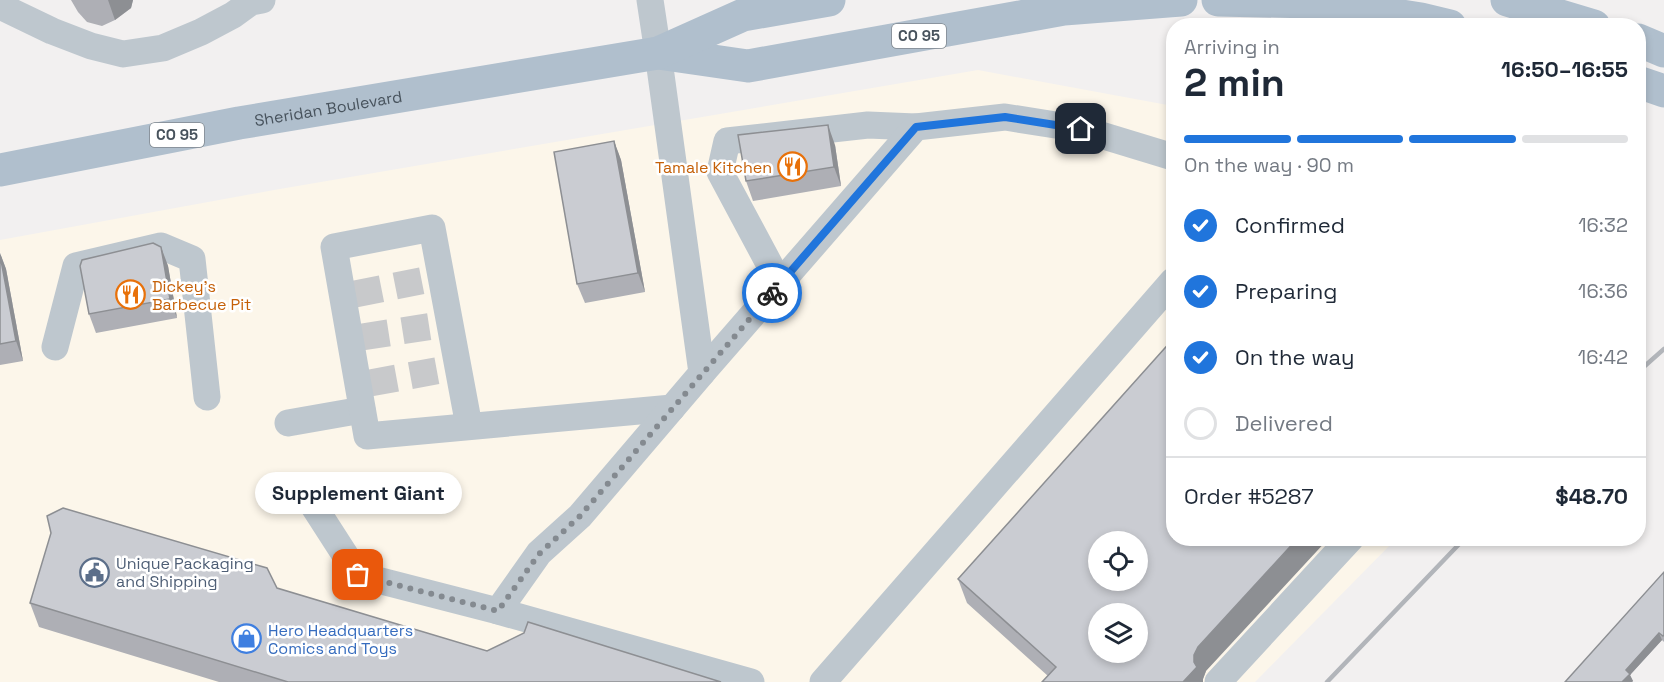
<!DOCTYPE html>
<html lang="en">
<head>
<meta charset="utf-8">
<style>
	:root { --surface:#fff; --page:#f6f6f7; --text:#1f2937; --muted:#747a83; --line:#e0e1e3; --accent:#2075dc }
	body { margin:0; font-family:"Space Grotesk",sans-serif; background:var(--page); color:var(--text); height:100vh; display:flex; flex-direction:column; font-size:22px; white-space:nowrap }
	* { box-sizing:border-box; margin:0 }
	p { font-size:20px; color:var(--muted) }
	.icon { flex:none; width:33px; height:33px; fill:none; stroke:currentColor; stroke-width:2; stroke-linecap:round; stroke-linejoin:round }
	.map { position:relative; flex:1; overflow:hidden }
	.sheet { position:absolute; left:1166px; top:18px; width:480px; height:528px; display:flex; flex-direction:column; background:var(--surface); border-radius:24px; box-shadow:0 3px 9px #0003 }
	.sheet>* { flex:none }
	.controls { position:absolute; left:1088px; top:531px; display:grid; gap:12px }
	.controls a { display:grid; place-items:center; width:60px; height:60px; border-radius:50%; background:var(--surface); box-shadow:0 3px 9px #0003; font-size:30px }
	.pin { position:absolute; display:grid; place-items:center; width:51px; height:51px; color:#fff; margin:-26px; border-radius:12px; box-shadow:0 3px 9px #0006 }
	.courier { position:absolute; display:grid; place-items:center; width:60px; height:60px; margin:-30px; border:4px solid #2075dc; border-radius:50%; background:#fff; color:#222; box-shadow:0 2px 8px #0007 }
	.bubble { position:absolute; height:42px; border-radius:21px; background:var(--surface); box-shadow:0 3px 9px #0003; font-size:20px; font-weight:600; line-height:42px; text-align:center }
	.summary em { font-style:normal; font-weight:600 }
	.summary div { display:flex; flex-direction:column-reverse }
	.summary { display:flex; align-items:center; justify-content:space-between; height:102px; padding:0 18px }
	h1 { font-size:39px; font-weight:600; line-height:45px }
	.bar { display:grid; grid-template-columns:repeat(4,1fr); gap:9px 6px; align-content:center; height:72px; padding:0 18px }
	.bar i { height:8px; border-radius:4px; background:var(--line) }
	.bar .current { background:var(--accent) }
	.bar p { grid-column:span 4 }
	.line { display:flex; align-items:center; gap:15px; padding:0 18px; border-top:2px solid var(--line) }
	.line div { flex:1 }
	ol { padding:0 18px; list-style:none }
	li { display:flex; align-items:center; gap:18px; height:66px }
	li p { margin-inline-start:auto }
	li .icon { padding:6px; border-radius:50%; background:var(--accent); color:#fff; stroke-width:4 }
	li:last-child { color:var(--muted) }
	li i { width:33px; height:33px; border:3px solid var(--line); border-radius:50% }
	.map>svg:first-child { display:block }
</style>
</head>
<body>
<div class="map">
<svg width="1664" height="682" viewBox="0 0 1664 682">
	<rect width="100%" height="100%" fill="#f2f0f0"/>
	<path fill="#fcf6ea" fill-rule="evenodd" d="M978 70 1173 106V538L1396 539 1255 682H0V240L274 190ZM1098 542H1137V580H1098ZM1098 614H1137V652H1098Z"/>
	<g fill="none" stroke-linecap="round" stroke-linejoin="round">
		<g stroke="#c8c9cb" stroke-width="27" stroke-dasharray="27 14" stroke-linecap="butt">
			<path d="M355 294 426 280"/>
			<path d="M362 337 433 326"/>
			<path d="M370 383 441 370"/>
		</g>
		<g stroke="#bec7ce" stroke-width="27">
			<path d="M0 6 52 31 91 46 123 54 163 48 201 32 233 15 251 2 262 0"/>
			<path d="M780 284 720 172 727 141 868 125 916 127"/>
			<path d="M55 347 76 266 161 246 192 259 207 397"/>
			<path d="M702 373 916 127 1005 117 1081 129 1173 157"/>
			<path d="M288 423 362 410"/>
			<path d="M469 426 432 228 334 247 367 436 672 408"/>
			<path d="M302 488 358 575 498 611 539 553 580 516 702 373 658 53 650 0"/>
			<path d="M498 611 751 682"/>
			<path d="M823 682 1173 281"/>
			<path d="M1218 682 1351 538"/>
		</g>
		<g stroke="#b0bfcd" stroke-width="33">
			<path d="M1218 0 1311 2 1421 19 1450 26"/>
			<path d="M1507 0 1594 26"/>
			<path d="M1638 40 1664 51"/>
			<path d="M658 53 748 66 1064 9 1181 0"/>
			<path d="M1638 82 1664 91"/>
			<path id="s1" d="M0 170 239 123 658 53 743 15 829 0"/>
		</g>
		<g stroke="#b2b5ba" stroke-width="4.5">
			<path d="M1638 372 1664 349"/>
			<path d="M1327 682 1465 538"/>
		</g>
	</g>
	<g fill="#aeafb5">
		<path d="M71 0H133L131 8 115 20 102 26 87 22 78 12Z"/>
		<path d="M614 141 621 160 645 292 585 303 577 284Z"/>
		<path d="M835 145 841 186 753 201 746 181Z"/>
		<path d="M161 247 168 266 177 318 96 333 89 314Z"/>
		<path d="M0 253 6 269 23 361 0 365Z"/>
		<path d="M1664 572V642L1662 640 1630 675 1633 681 1632 682H1565Z"/>
		<path d="M958 579 1206 671 1203 679V682H1042L1048 676 967 603Z"/>
		<path d="M277 588 487 651 721 682H219L39 627 30 603Z"/>
	</g>
	<g fill="#8d8f93">
		<path d="M108 0H133L131 8 115 20Z"/>
		<path d="M828 125 835 145 841 186 834 167Z"/>
		<path d="M614 141 621 160 645 292 638 273Z"/>
		<path d="M161 247 168 266 177 318 170 299Z"/>
		<path d="M0 253 6 269 23 361 16 341Z"/>
		<path d="M1298 538H1329L1206 671 1203 679V682H1183L1194 662V655L1198 647Z"/>
		<path d="M1659 633 1662 640 1630 675 1633 681 1632 682H1622L1626 670Z"/>
	</g>
	<g fill="#caccd2" stroke="#8d8f93" stroke-width="1.5" fill-rule="evenodd">
		<path d="M828 125 834 167 746 181 738 135Z"/>
		<path d="M614 141 638 273 577 284 554 152Z"/>
		<path d="M153 243 161 247 170 299 89 314 80 266 82 260Z"/>
		<path d="M0 255 16 341 0 344Z"/>
		<path d="M1173 339V538H1298L1198 647 1194 655V662L1197 667 1183 682H1042L1056 667 958 579ZM1098 542H1137V580H1098ZM1098 614H1137V652H1098Z"/>
		<path d="M63 508 267 568 277 588 487 651 524 633 528 622 721 682H288L30 603 51 533 47 516Z"/>
		<path d="M1664 572V635L1663 636 1659 633 1626 670 1630 674 1622 682H1565Z"/>
	</g>
	<g fill="none" stroke-linecap="round" stroke-linejoin="round">
		<path stroke="#848a90" stroke-width="6" stroke-dasharray="0 10.8" d="M358 575 498 611 539 554 580 516 772 293"/>
		<path stroke="#2075dc" stroke-width="8" d="M772 293 916 127 1005 117 1081 129"/>
	</g>
	<defs>
		<symbol id="restaurant-ring" viewBox="-11 -11 22 22"><circle r="9.5" fill="#fff" stroke="#e8710a" stroke-width="1.5"/><path d="M-5-6h1v4h1v-4h1v4h1v-4h1v5L-1.5 .5V6h-2V.5L-5-1ZM5-6V6H3V1.5H1.5Q1.5-4 5-6Z" fill="#e8710a"/></symbol>
		<symbol id="civic-ring" viewBox="-11 -11 22 22"><circle r="9.5" fill="#fff" stroke="#5c6f8a" stroke-width="1.5"/><path d="M-.6-6.5H3V-4.5H.6V-3L4-1V1h2V6H-6V1h2V-1L-.6-3ZM-1.2 2.5V6h2.4V2.5Z" fill="#5c6f8a"/></symbol>
		<symbol id="shop-ring" viewBox="-11 -11 22 22"><circle r="9.5" fill="#fff" stroke="#3f7fe0" stroke-width="1.5"/><path d="M-5-2.5h2.3a2.7 3.5 0 0 1 5.4 0H5L5.5 6h-11ZM-1.5-2.5h3a1.5 2.3 0 0 0-3 0Z" fill="#3f7fe0"/></symbol>
	</defs>
	<g fill-rule="evenodd">
		<use href="#restaurant-ring" x="776" y="150" width="33" height="33"/>
		<use href="#restaurant-ring" x="114" y="278" width="33" height="33"/>
		<use href="#civic-ring" x="78" y="556" width="33" height="33"/>
		<use href="#shop-ring" x="230" y="622" width="33" height="33"/>
	</g>
	<g text-anchor="middle" stroke-width="5" stroke-linejoin="round" paint-order="stroke">
		<g fill="#fff" stroke="#7f878e" stroke-width="1.5">
			<rect x="892" y="24" width="54" height="24" rx="4.5"/>
			<rect x="150" y="123" width="54" height="24" rx="4.5"/>
		</g>
		<g font-size="15" font-weight="bold" fill="#48535d">
			<text x="919" y="41">CO 95</text>
			<text x="177" y="140">CO 95</text>
		</g>
		<g font-size="16" fill="#48535d" stroke="#fff">
			<text dy="6" stroke="none"><textPath href="#s1" startOffset="334">Sheridan Boulevard</textPath></text>
		</g>
		<g font-size="16" fill="#c56008" stroke="#fff" text-anchor="end">
			<text x="772" y="173">Tamale Kitchen</text>
			<text x="152" y="292" text-anchor="start">Dickey's<tspan x="152" dy="18">Barbecue Pit</tspan></text>
		</g>
		<g font-size="16" fill="#4e5e75" stroke="#fff" text-anchor="start">
			<text x="116" y="569">Unique Packaging<tspan x="116" dy="18">and Shipping</tspan></text>
		</g>
		<g font-size="16" fill="#366cbe" stroke="#fff" text-anchor="start">
			<text x="268" y="636">Hero Headquarters<tspan x="268" dy="18">Comics and Toys</tspan></text>
		</g>
	</g>
</svg>
<div class="controls">
<a><svg class="icon" aria-label="locate" viewBox="0 0 24 24"><circle cx="12" cy="12" r="6"/><path d="M12 2v4M12 18v4M2 12h4M18 12h4"/></svg></a>
<a><svg class="icon" aria-label="layers" viewBox="0 0 24 24"><path d="M12 4l9 5-9 5-9-5zM3 14l9 5 9-5"/></svg></a>
</div>
<div class="pin" style="left:358px;top:575px;background:#ea580c"><svg class="icon" aria-label="bag" viewBox="0 0 24 24"><path d="M5 8h14l-1 12H6zM9 8a3 3 0 0 1 6 0"/></svg></div>
<div class="pin" style="left:1081px;top:129px;background:#1f2937"><svg class="icon" aria-label="home" viewBox="0 0 24 24"><path d="M3 11l9-7 9 7M6 9v11h12V9"/></svg></div>
<div class="courier" style="left:772px;top:293px"><svg class="icon" aria-label="bike" viewBox="0 0 24 24"><circle cx="6" cy="16" r="4"/><circle cx="18" cy="16" r="4"/><path d="M6 16l4-8h5l3 8M10 8l3 8H6M13 5h3"/></svg></div>
<div class="bubble" style="left:255px;top:472px;width:207px">Supplement Giant</div>
<section class="sheet">
<div class="summary"><div><h1>2 min</h1><p>Arriving in</p></div><em>16:50–16:55</em></div>
<div class="bar"><i class="current"></i><i class="current"></i><i class="current"></i><i></i><p>On the way · 90 m</p></div>
<ol>
<li><svg class="icon" aria-label="check" viewBox="0 0 24 24"><path d="M5 12l5 5 9-10"/></svg>Confirmed<p>16:32</p></li>
<li><svg class="icon" aria-label="check" viewBox="0 0 24 24"><path d="M5 12l5 5 9-10"/></svg>Preparing<p>16:36</p></li>
<li><svg class="icon" aria-label="check" viewBox="0 0 24 24"><path d="M5 12l5 5 9-10"/></svg>On the way<p>16:42</p></li>
<li><i></i>Delivered</li>
</ol>
<div class="line" style="height:78px"><div>Order #5287</div><b>$48.70</b></div>
</section>
</div>
</body>
</html>
